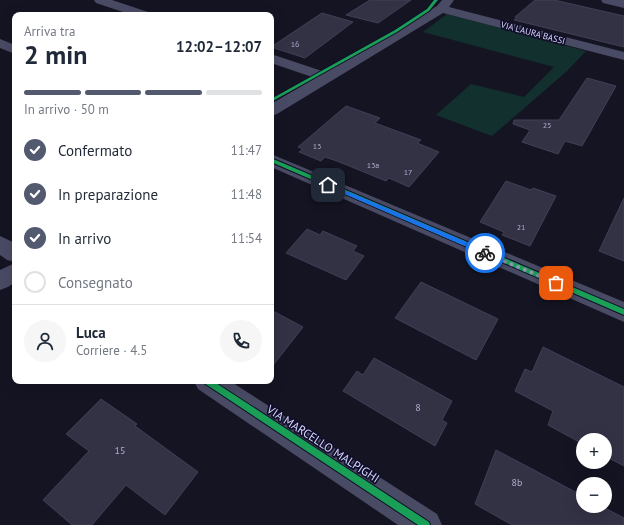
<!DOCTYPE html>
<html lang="it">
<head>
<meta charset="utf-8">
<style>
	:root { --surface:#fff; --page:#f6f6f7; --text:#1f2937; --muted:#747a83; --line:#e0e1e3; --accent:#53596e }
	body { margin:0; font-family:"PT Sans",sans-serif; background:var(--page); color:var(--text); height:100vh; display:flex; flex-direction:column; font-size:15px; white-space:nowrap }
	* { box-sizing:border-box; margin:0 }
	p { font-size:13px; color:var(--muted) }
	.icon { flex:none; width:22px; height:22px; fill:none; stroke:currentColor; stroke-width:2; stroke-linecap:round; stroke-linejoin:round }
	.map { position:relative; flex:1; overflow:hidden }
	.sheet { position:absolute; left:12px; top:12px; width:262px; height:372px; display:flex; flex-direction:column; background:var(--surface); border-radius:8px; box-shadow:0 4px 16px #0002 }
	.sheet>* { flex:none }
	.tools { position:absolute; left:576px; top:433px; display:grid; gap:8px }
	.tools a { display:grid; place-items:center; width:36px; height:36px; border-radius:50%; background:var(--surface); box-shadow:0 4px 16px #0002; font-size:20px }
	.pin { position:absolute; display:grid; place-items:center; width:34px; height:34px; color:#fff; margin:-17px; border-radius:8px; box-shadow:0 2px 6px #0006 }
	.courier { position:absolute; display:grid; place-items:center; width:40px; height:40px; margin:-20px; border:3px solid #1a73e8; border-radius:50%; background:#fff; color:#222; box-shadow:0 1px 5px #0007 }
	.headline em { font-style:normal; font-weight:700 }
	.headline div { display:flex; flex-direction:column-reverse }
	.headline { display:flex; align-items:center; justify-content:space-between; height:68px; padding:0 12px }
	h1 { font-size:26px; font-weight:700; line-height:30px }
	.bar { display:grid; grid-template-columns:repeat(4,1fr); gap:6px 4px; align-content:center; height:48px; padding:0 12px }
	.bar i { height:5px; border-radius:3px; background:var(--line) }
	.bar .on { background:var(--accent) }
	.bar p { grid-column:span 4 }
	.line { display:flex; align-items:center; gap:10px; padding:0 12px; border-top:1px solid var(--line) }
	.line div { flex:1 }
	.round { display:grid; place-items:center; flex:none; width:42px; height:42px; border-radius:21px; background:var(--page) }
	ol { padding:0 12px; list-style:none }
	li { display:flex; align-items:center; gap:12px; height:44px }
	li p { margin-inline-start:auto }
	li .icon { padding:4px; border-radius:50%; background:var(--accent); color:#fff; stroke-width:4 }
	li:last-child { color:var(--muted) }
	li i { width:22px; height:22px; border:2px solid var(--line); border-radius:50% }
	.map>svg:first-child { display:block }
</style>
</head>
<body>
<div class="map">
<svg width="624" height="525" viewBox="0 0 624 525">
	<rect width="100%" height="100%" fill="#151423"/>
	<path fill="#12302d" d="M447 14 586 51 567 71 492 136 436 115 471 84 524 97 554 67 423 32Z"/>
	<g fill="#333245" stroke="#413f57">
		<path d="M370 0H411L378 23 346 15Z"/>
		<path d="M535 0H554L624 16V47L514 20 517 18 515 17Z"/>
		<path d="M322 13 353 22 305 58 271 47Z"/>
		<path d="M587 78 616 86 582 146 565 141 558 154 522 142 530 130 513 124 514 120H559Z"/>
		<path d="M346 106 380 118 375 123 421 140 417 143 439 152 409 187 389 178 386 181 337 161 325 157 321 161 299 152 303 149 298 147Z"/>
		<path d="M506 181 531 190 533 188 556 196 530 246 502 235 504 232 480 222Z"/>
		<path d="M624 198V261L599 251Z"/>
		<path d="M307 229 320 235 323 231 357 246 353 251 364 256 346 280 286 253Z"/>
		<path d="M421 282 498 319 476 360 395 318Z"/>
		<path d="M271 310 303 327 271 368Z"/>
		<path d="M543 347 624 387V466L605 456V440H583V444L548 425 553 411 515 391 525 369 532 372Z"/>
		<path d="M374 358 452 401 442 420 447 423 435 446 343 391 357 371 363 375Z"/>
		<path d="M101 399 137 424 135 426 198 472 165 515 126 485 92 525H72L43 500 89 451 66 434Z"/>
		<path d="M496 450 583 496V506H601L624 518V525H512L475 504Z"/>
	</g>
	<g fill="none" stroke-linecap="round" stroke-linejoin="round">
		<g fill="#494a64" fill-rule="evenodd">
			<path d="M94 0H112L148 12 150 15H132L96 3Z"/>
			<path d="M442 0H454L449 7 624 52V60L443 13 277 114 271 116V104L315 78 271 63V54L325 72 437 6Z"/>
			<path d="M601 0H624V8L603 3Z"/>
			<path d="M0 39 15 45V54L0 48Z"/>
			<path d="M271 154 624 302V322L271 167Z"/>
			<path d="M0 236 15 243V262L7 260 0 255Z"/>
			<path d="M15 263V282L8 287 0 290V270Z"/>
			<path d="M194 381H230L437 514 442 525H398L198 389Z"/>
		</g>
		<defs>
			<g id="cycleway">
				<path d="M434 0H438L429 11 397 32 271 102V99L395 30 427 9Z"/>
				<path d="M271 158 624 309V315L271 162Z"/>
				<path d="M203 381H213L429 522 430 525H418L204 383Z"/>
			</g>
		</defs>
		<use href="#cycleway" stroke="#100e29" stroke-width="2"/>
		<use href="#cycleway" fill="#1a9f57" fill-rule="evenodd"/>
	</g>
	<path fill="#1a73e8" d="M328 183 488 251 489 253 485 255 483 254 326 186 325 185Z"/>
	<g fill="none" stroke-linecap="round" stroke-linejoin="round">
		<path stroke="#9393b2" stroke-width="4" stroke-dasharray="0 7.2" d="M485 253 556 283"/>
	</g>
	<g text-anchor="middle" stroke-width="3.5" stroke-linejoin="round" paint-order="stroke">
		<g font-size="8" fill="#aeaed0">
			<text x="295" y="47">16</text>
			<text x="547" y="128">25</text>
			<text x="317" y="149">13</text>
			<text x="373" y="168">13a</text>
			<text x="408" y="175">17</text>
			<text x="521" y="230">21</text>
		</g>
		<g font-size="9" fill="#d7d7ff" stroke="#100e29">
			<text transform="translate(533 33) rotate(15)" y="3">VIA LAURA BASSI</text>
		</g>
		<g font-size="10" fill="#aeaed0">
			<text x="418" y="411">8</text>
			<text x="120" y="454">15</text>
			<text x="517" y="486">8b</text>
		</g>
		<g font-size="12" fill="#d7d7ff" stroke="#100e29">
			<text transform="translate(323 444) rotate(33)" y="4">VIA MARCELLO MALPIGHI</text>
		</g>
	</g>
</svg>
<div class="tools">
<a>+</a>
<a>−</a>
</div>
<div class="pin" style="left:556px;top:283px;background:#ea580c"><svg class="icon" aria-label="bag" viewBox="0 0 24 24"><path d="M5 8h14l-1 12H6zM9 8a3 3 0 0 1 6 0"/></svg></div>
<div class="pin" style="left:328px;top:185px;background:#1f2937"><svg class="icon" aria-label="home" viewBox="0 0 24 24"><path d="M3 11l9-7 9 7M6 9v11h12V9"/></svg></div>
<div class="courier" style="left:485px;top:253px"><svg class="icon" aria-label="bike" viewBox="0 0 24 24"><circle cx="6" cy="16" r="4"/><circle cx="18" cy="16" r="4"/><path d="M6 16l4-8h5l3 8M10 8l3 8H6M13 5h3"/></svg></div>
<section class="sheet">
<div class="headline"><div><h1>2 min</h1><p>Arriva tra</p></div><em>12:02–12:07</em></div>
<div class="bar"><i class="on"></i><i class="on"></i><i class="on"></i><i></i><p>In arrivo · 50 m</p></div>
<ol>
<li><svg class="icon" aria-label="check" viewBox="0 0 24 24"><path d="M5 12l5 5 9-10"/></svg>Confermato<p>11:47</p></li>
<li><svg class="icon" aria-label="check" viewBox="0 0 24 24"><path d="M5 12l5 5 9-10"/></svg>In preparazione<p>11:48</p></li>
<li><svg class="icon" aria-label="check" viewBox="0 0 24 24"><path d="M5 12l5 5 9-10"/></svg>In arrivo<p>11:54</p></li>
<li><i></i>Consegnato</li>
</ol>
<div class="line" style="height:72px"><a class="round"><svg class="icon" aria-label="person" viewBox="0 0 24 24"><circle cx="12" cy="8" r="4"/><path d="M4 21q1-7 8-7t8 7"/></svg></a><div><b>Luca</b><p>Corriere · 4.5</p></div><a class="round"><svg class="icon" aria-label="phone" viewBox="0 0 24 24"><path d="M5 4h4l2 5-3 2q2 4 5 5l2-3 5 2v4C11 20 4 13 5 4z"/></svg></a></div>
</section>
</div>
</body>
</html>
